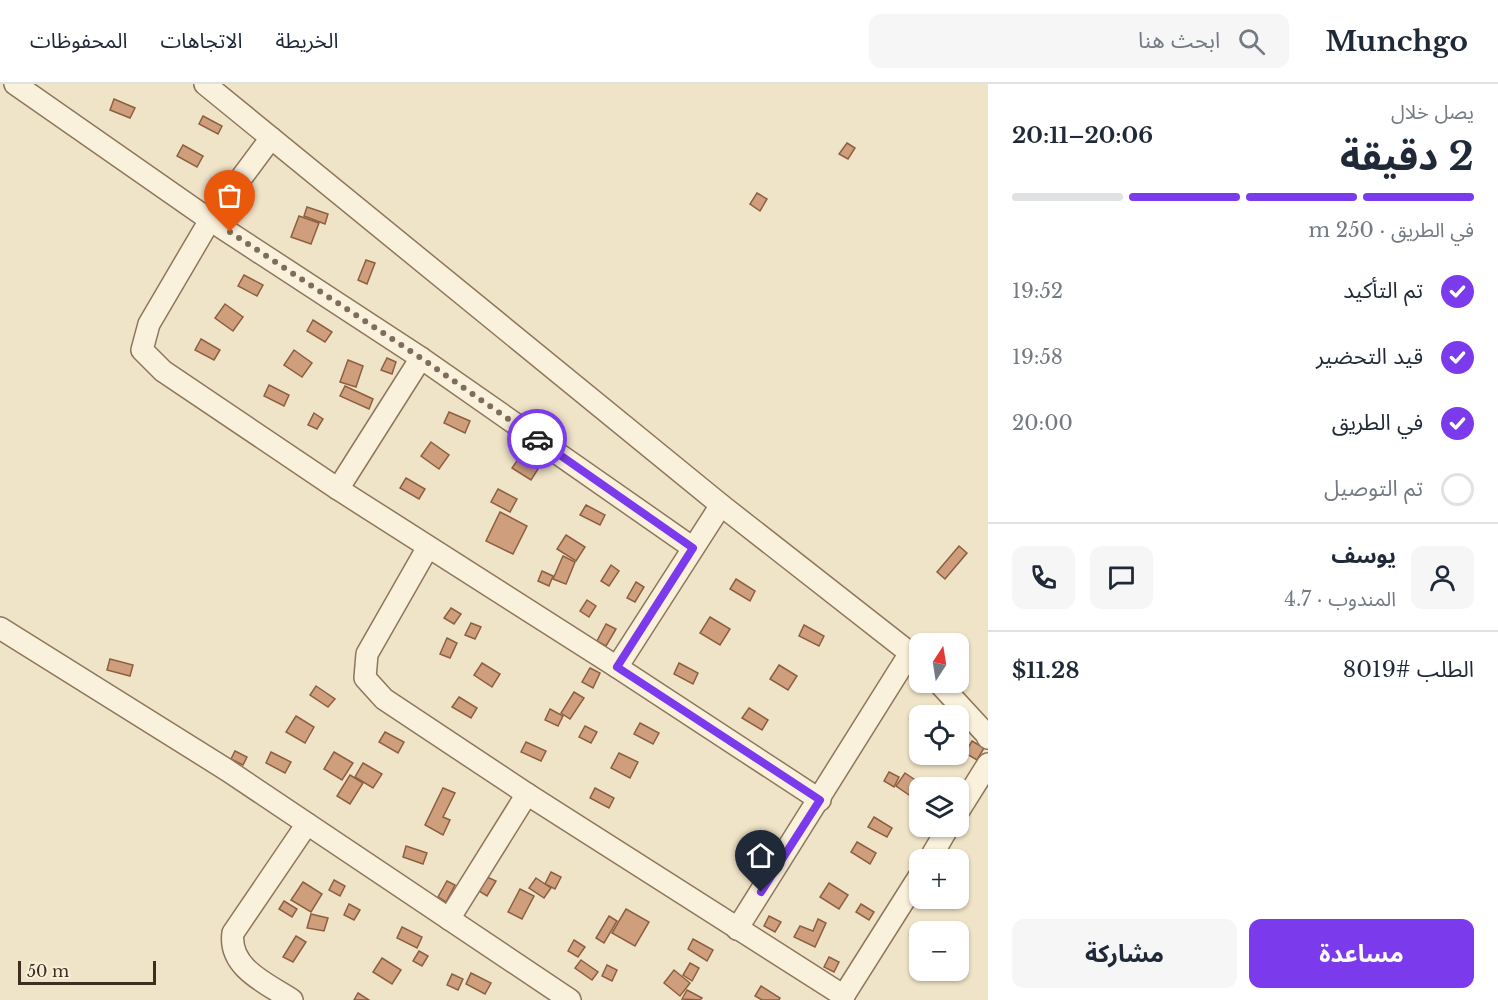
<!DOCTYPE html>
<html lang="ar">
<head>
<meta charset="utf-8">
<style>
	:root { --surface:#fff; --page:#f6f6f7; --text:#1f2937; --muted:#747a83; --line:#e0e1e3; --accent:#7c3aed }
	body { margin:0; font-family:"Libre Baskerville","Noto Sans Arabic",serif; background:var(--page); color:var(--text); direction:rtl; height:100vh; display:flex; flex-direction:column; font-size:22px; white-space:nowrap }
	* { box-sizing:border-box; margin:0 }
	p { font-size:20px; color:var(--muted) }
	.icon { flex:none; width:33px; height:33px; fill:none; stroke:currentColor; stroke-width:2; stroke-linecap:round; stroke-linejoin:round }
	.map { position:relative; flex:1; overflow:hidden; direction:ltr }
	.panel { display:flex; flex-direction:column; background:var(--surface); width:510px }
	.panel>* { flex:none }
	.needle { width:39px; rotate:12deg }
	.tools { position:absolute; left:909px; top:549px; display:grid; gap:12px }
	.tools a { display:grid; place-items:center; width:60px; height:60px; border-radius:12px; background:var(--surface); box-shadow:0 2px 4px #0004; font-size:30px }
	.scale { position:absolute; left:18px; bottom:15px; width:138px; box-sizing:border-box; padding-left:6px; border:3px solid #3d2e20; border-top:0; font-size:16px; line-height:21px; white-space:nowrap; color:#3d2e20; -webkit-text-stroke:4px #f7eed8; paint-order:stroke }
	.pin { position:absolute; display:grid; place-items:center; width:51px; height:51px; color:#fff; margin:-62px -26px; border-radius:50% 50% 50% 0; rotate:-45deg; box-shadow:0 0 6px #0007 }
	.pin .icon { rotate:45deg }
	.courier { position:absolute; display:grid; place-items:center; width:60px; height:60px; margin:-30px; border:4px solid #7c3aed; border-radius:50%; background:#fff; color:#222; box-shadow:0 2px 8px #0007 }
	.headline em { font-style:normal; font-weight:700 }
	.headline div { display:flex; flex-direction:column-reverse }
	.headline { display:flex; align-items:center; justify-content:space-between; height:102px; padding:0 24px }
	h1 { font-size:39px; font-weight:700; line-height:45px }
	.bar { display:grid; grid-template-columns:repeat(4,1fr); gap:9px 6px; align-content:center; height:72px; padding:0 24px }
	.bar i { height:8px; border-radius:4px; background:var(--line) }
	.bar .active { background:var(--accent) }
	.bar p { grid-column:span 4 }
	.line { display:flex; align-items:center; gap:15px; padding:0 24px; border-top:2px solid var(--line) }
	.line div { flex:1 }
	.round { display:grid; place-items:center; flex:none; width:63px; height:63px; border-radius:12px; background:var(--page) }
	ol { padding:0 24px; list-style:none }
	li { display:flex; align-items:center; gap:18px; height:66px }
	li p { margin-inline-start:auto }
	li .icon { padding:6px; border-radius:50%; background:var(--accent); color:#fff; stroke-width:4 }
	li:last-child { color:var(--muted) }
	li i { width:33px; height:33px; border:3px solid var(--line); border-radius:50% }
	.action { display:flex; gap:12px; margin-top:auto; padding:12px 24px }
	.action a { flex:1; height:69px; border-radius:12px; background:var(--accent); color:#fff; font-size:24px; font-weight:700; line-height:69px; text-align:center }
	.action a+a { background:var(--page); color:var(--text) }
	header { display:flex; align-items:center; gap:36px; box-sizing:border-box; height:84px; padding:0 30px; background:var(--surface); border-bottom:2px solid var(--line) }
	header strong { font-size:28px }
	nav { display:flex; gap:33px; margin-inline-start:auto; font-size:21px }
	.search { width:420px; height:54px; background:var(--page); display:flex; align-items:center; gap:15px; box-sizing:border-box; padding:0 21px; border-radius:12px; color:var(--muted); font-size:22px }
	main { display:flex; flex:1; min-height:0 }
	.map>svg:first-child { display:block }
</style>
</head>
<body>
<header>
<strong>Munchgo</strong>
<div class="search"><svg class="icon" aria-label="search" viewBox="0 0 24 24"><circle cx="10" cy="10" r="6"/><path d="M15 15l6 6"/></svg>ابحث هنا</div>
<nav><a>الخريطة</a><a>الاتجاهات</a><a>المحفوظات</a></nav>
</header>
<main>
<section class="panel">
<div class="headline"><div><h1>2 دقيقة</h1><p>يصل خلال</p></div><em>20:06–20:11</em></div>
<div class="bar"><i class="active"></i><i class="active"></i><i class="active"></i><i></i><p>في الطريق · 250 m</p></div>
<ol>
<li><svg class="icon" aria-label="check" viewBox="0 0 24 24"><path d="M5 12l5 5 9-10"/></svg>تم التأكيد<p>19:52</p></li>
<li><svg class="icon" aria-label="check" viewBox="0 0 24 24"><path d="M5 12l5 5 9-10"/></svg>قيد التحضير<p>19:58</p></li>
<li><svg class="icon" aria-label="check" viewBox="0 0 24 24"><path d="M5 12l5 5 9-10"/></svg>في الطريق<p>20:00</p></li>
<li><i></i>تم التوصيل</li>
</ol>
<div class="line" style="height:108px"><a class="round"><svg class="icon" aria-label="person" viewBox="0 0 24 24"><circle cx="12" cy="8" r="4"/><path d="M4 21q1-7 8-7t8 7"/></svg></a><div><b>يوسف</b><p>المندوب · 4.7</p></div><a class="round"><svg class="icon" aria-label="chat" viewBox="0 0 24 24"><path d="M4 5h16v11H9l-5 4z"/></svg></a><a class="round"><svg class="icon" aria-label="phone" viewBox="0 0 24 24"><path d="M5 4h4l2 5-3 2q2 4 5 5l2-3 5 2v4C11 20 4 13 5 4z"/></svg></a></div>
<div class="line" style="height:78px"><div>الطلب #8019</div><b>$11.28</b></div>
<div class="action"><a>مساعدة</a><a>مشاركة</a></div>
</section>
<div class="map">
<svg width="988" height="916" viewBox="0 0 988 916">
	<rect width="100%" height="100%" fill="#f0e4c8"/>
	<g fill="#cf9f7d" stroke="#8d5f41" stroke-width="1.5">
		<path d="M114 15 135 24 130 34 110 26Z"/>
		<path d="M203 32 222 42 218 50 199 40Z"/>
		<path d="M847 59 855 64 848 75 839 70Z"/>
		<path d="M183 61 203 72 197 83 177 72Z"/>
		<path d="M757 109 767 115 760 127 750 120Z"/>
		<path d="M307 123 328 130 325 140 304 132Z"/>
		<path d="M299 132 319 139 311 160 291 153Z"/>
		<path d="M366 176 375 179 367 200 358 196Z"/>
		<path d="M244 191 263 201 257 212 238 202Z"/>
		<path d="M225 220 243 233 233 247 215 234Z"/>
		<path d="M313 236 332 248 325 258 307 247Z"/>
		<path d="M201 255 220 266 214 276 195 266Z"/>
		<path d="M294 266 312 279 302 293 284 281Z"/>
		<path d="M387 274 396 278 392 290 381 286Z"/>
		<path d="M348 276 363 282 356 303 340 298Z"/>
		<path d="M269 301 289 311 284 322 264 312Z"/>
		<path d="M345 302 373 315 369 325 340 312Z"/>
		<path d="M449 328 470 337 465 349 444 339Z"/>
		<path d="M314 329 323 335 317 345 308 341Z"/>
		<path d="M431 358 449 371 439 385 421 372Z"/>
		<path d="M519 374 538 385 531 396 512 384Z"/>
		<path d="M406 394 425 405 419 415 400 404Z"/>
		<path d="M498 405 517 415 510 428 491 418Z"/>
		<path d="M586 421 605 431 600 441 580 431Z"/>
		<path d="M500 428 527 442 513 470 486 457Z"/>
		<path d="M566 451 585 463 576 477 557 465Z"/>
		<path d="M959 462 967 469 945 495 937 488Z"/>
		<path d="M563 472 575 478 566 500 553 495Z"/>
		<path d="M611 481 619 487 609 502 601 497Z"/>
		<path d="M542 487 553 492 549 502 538 497Z"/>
		<path d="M736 495 755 507 750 517 730 505Z"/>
		<path d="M636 498 644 503 635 518 627 514Z"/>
		<path d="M587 516 596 522 589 533 580 527Z"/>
		<path d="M451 524 461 530 454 540 444 534Z"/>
		<path d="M710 533 730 545 720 561 700 549Z"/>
		<path d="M471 539 481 543 475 555 465 551Z"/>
		<path d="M606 540 616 545 606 562 597 557Z"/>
		<path d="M804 541 824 552 819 562 799 552Z"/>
		<path d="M447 554 457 559 450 574 440 570Z"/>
		<path d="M110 575 133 581 130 592 107 586Z"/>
		<path d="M482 579 500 590 492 603 474 591Z"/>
		<path d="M679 579 698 589 693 600 674 590Z"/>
		<path d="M779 581 797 592 788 606 770 595Z"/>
		<path d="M590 584 600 589 593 604 582 598Z"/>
		<path d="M316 602 335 615 328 623 310 611Z"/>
		<path d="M574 608 584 614 570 635 561 629Z"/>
		<path d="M459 613 477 624 471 634 452 623Z"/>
		<path d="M749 624 768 636 762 646 742 634Z"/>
		<path d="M550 625 563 632 558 642 545 636Z"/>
		<path d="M296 632 314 643 305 659 286 648Z"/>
		<path d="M640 639 659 649 653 660 634 650Z"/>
		<path d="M585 642 597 648 591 659 579 653Z"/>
		<path d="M385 648 404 658 398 669 379 658Z"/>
		<path d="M972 657 984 664 977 676 965 669Z"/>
		<path d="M526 658 546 667 541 677 521 668Z"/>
		<path d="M235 667 247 673 243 681 231 675Z"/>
		<path d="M271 668 291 678 285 689 266 679Z"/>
		<path d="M334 668 353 679 342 696 324 685Z"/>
		<path d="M619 669 638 678 630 694 611 684Z"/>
		<path d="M930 670H944L940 679 929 674Z"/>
		<path d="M363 679 382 690 373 704 355 693Z"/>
		<path d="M889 688 899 693 894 703 884 697Z"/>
		<path d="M905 689 921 700 912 713 896 702Z"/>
		<path d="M350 691 363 699 350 720 337 712Z"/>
		<path d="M443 704 455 709 443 733 450 736 443 751 425 741Z"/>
		<path d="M595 704 614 714 609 724 590 714Z"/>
		<path d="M874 733 892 744 887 753 868 743Z"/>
		<path d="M857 758 876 769 870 780 851 768Z"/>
		<path d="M406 762 427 769 423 780 403 773Z"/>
		<path d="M551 788 561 793 555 805 545 800Z"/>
		<path d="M487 793 496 797 487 812 479 807Z"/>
		<path d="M536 794 551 804 544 814 529 804Z"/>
		<path d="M334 796 345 802 340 812 329 806Z"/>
		<path d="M447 797 455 801 446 818 438 813Z"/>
		<path d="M303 798 322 810 311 828 291 816Z"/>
		<path d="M829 799 848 811 839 825 820 813Z"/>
		<path d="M520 805 534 812 522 835 508 828Z"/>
		<path d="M284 817 297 825 292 833 279 825Z"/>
		<path d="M349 820 360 826 354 836 344 831Z"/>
		<path d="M861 820 874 828 869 836 856 828Z"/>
		<path d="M626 825 649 838 635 862 612 849Z"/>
		<path d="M311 830 328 834 324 847 307 844Z"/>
		<path d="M609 832 617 837 604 859 596 854Z"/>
		<path d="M769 832 781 838 775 848 764 842Z"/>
		<path d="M818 835 826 839 815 863 794 853 800 842 813 847Z"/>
		<path d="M402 843 422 853 417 864 397 854Z"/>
		<path d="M296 852 306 858 293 878 283 873Z"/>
		<path d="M693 855 713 866 707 877 688 865Z"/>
		<path d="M574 856 585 863 578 873 568 867Z"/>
		<path d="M419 867 428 872 422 882 413 877Z"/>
		<path d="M829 873 839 878 834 888 824 883Z"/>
		<path d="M382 874 401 886 392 900 373 888Z"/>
		<path d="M581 876 598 888 592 896 575 884Z"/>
		<path d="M690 879 699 884 692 897 683 891Z"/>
		<path d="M607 881 617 886 612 897 602 892Z"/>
		<path d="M674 886 690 899 680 912 664 899Z"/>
		<path d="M471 889 491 899 485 910 466 900Z"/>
		<path d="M452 890 463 895 458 906 447 901Z"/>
		<path d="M761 902 780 914 779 916H762L755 912Z"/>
		<path d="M687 906 702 914 700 916 682 915Z"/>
		<path d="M358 909 369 916H354Z"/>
	</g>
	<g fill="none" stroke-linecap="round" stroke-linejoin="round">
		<defs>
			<g id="minor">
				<path d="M15 0 210 136 421 274 693 464"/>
				<path d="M205 0 721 421 910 569 920 578"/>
				<path d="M271 54 210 136 149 240 142 266 163 287 338 405 617 583 820 716"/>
				<path d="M338 405 421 274"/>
				<path d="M428 463 367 570 365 594 384 615 527 710 844 912"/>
				<path d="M0 544 227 686 570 916"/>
				<path d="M617 583 721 421"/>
				<path d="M938 598 986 650 988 654"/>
				<path d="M958 728 988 680"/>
				<path d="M929 776 949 742"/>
				<path d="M449 835 527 710"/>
				<path d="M737 845 910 569"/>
				<path d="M292 916C268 900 228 884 233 849L307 740"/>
				<path d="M841 916 920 791"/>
			</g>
		</defs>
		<use href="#minor" stroke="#8d765c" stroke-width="24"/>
		<use href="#minor" stroke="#faf1dc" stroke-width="21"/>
	</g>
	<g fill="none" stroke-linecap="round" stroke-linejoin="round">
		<path stroke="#7c6e5b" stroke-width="6" stroke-dasharray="0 10.8" d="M230 148 421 274 537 355"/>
		<path stroke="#7c3aed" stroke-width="8" d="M537 355 693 464 617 583 820 716 761 808"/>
	</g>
</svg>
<div class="tools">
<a><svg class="needle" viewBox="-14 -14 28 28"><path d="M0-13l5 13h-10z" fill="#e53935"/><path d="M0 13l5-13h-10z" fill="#747a83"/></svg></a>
<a><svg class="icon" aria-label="locate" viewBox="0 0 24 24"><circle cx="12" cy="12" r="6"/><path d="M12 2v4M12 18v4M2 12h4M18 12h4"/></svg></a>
<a><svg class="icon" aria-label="layers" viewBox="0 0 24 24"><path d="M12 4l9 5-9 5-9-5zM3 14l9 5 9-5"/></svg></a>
<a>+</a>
<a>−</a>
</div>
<div class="scale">50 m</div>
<div class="pin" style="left:230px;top:148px;background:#ea580c"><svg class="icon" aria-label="bag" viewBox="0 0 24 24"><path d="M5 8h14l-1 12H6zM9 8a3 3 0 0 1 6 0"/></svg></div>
<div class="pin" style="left:761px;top:808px;background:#1f2937"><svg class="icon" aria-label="home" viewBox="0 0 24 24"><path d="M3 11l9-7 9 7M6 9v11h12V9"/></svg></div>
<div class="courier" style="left:537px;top:355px"><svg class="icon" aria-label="car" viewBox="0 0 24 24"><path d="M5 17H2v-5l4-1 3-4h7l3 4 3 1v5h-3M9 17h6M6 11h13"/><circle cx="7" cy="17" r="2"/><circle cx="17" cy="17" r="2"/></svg></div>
</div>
</main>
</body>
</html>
